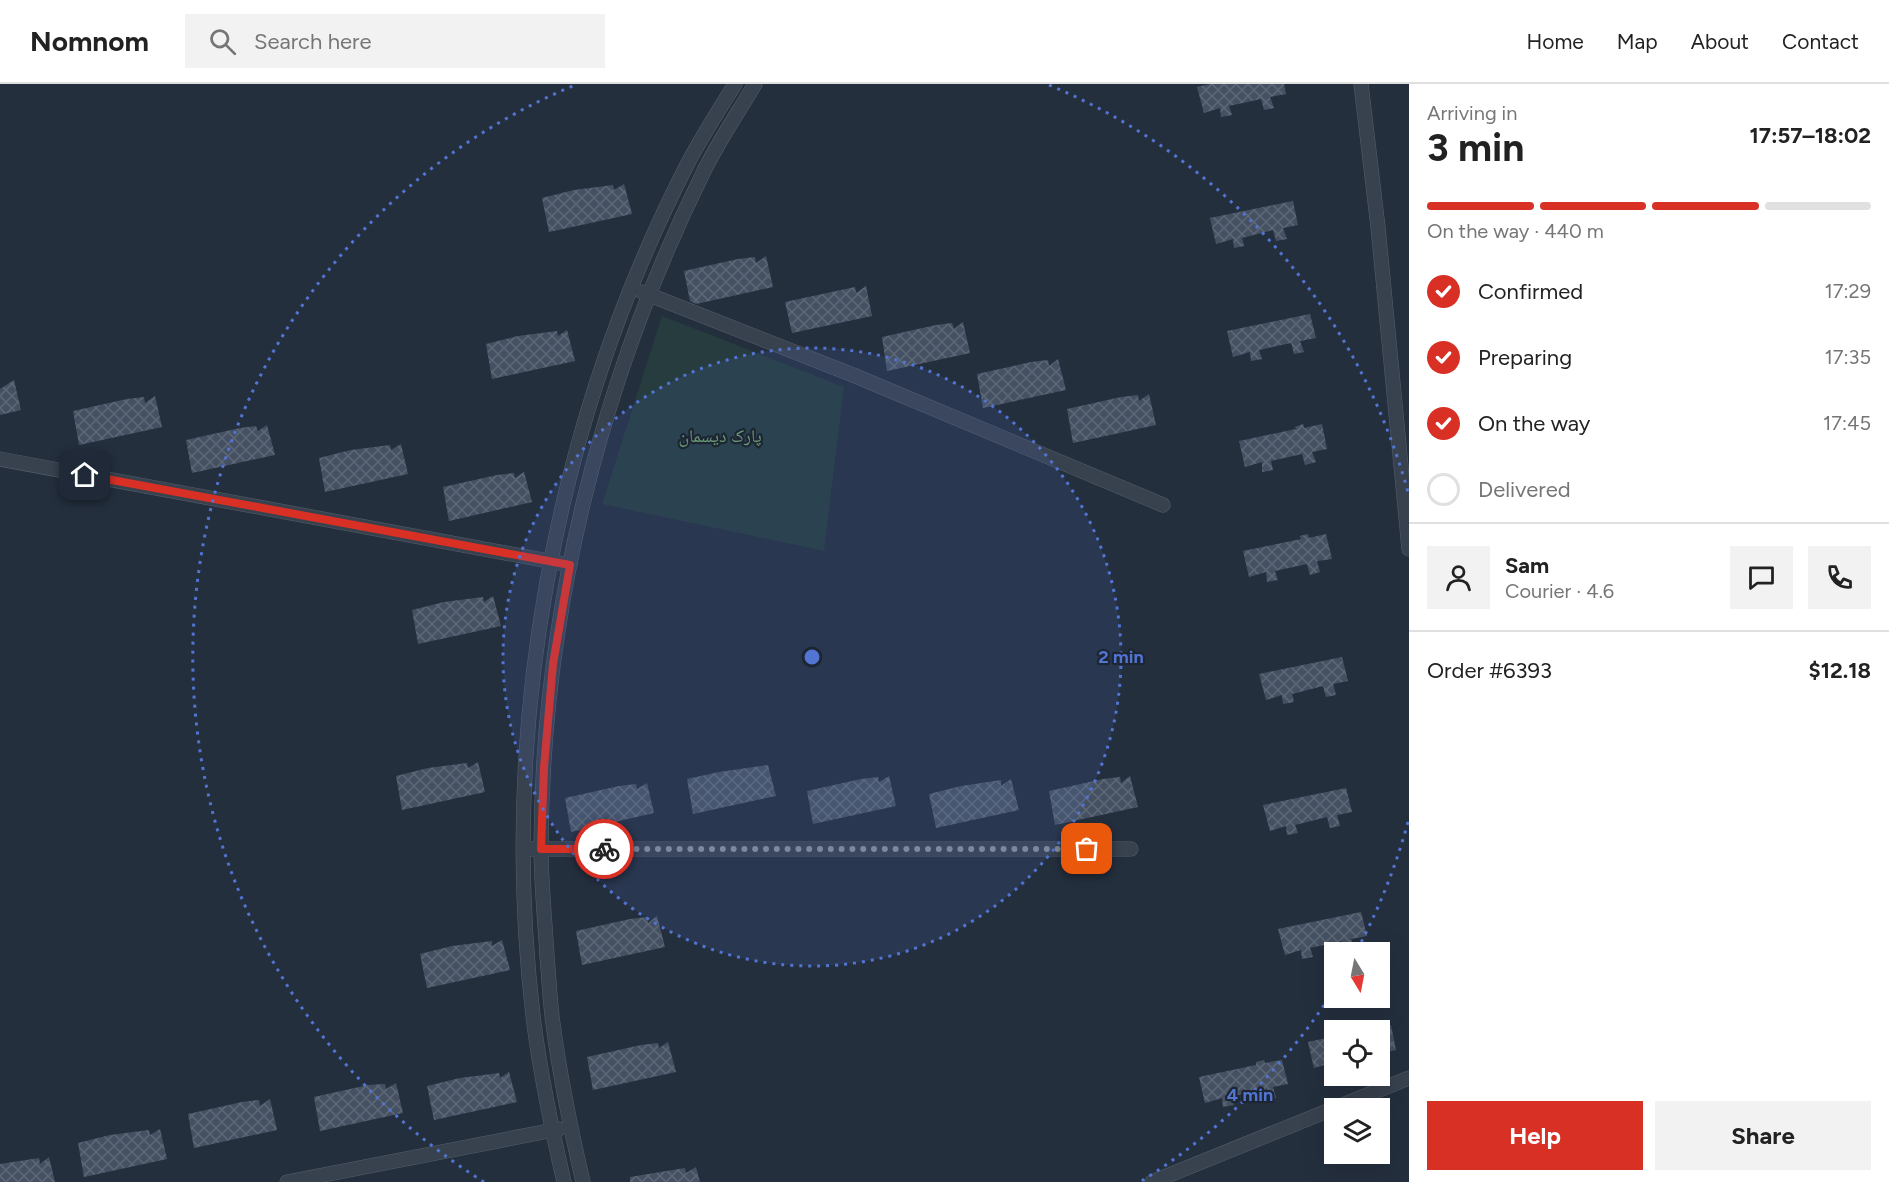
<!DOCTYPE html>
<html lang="en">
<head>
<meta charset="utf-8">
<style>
	:root { --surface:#fff; --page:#f2f2f2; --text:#222; --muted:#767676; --line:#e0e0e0; --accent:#d93025 }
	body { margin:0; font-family:Figtree,"Noto Naskh Arabic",sans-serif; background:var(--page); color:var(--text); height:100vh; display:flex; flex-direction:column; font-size:22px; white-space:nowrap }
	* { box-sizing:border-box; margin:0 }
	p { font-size:20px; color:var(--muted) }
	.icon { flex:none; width:33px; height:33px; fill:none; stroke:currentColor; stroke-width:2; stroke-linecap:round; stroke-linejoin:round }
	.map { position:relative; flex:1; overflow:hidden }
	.sheet { display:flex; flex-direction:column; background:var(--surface); width:480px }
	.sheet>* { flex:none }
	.needle { width:39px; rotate:170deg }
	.tools { position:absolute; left:1324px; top:858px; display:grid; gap:12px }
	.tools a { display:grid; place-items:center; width:66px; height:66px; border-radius:0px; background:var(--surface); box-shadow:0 6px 24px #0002; font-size:30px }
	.pin { position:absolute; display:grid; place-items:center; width:51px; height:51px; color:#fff; margin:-26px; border-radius:12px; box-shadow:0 3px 9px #0006 }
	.courier { position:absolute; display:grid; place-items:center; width:60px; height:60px; margin:-30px; border:4px solid #d93025; border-radius:50%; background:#fff; color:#222; box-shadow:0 2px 8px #0007 }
	.headline em { font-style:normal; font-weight:700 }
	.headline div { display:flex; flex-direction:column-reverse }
	.headline { display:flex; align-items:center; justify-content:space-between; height:102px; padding:0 18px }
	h1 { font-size:39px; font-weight:700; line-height:45px }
	.bar { display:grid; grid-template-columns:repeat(4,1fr); gap:9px 6px; align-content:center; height:72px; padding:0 18px }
	.bar i { height:8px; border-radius:4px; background:var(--line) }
	.bar .active { background:var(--accent) }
	.bar p { grid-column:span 4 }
	.line { display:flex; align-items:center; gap:15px; padding:0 18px; border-top:2px solid var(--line) }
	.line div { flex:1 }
	.round { display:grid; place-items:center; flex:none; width:63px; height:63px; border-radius:0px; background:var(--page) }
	ol { padding:0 18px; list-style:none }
	li { display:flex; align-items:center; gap:18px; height:66px }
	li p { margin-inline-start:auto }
	li .icon { padding:6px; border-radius:50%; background:var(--accent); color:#fff; stroke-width:4 }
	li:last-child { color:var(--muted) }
	li i { width:33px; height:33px; border:3px solid var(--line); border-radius:50% }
	.primary-button { display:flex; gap:12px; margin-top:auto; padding:12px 18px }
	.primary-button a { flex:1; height:69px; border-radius:0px; background:var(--accent); color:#fff; font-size:24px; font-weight:700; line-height:69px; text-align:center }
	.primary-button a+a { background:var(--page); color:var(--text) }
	header { display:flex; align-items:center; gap:36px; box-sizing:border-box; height:84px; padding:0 30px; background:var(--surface); border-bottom:2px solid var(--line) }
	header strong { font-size:28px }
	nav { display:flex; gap:33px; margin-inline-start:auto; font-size:21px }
	.search { width:420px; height:54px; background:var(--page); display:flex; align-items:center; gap:15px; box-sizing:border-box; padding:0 21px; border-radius:0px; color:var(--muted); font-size:22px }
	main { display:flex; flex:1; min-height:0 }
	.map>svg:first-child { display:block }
</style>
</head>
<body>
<header>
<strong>Nomnom</strong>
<div class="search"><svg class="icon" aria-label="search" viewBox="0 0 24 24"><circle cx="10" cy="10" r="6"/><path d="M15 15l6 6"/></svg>Search here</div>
<nav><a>Home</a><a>Map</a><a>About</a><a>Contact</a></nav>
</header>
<main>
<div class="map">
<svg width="1409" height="1098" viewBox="0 0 1409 1098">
	<defs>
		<pattern id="building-cross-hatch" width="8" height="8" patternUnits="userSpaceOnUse" patternTransform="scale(1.5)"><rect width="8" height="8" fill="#455162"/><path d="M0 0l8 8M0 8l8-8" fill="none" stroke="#5d6877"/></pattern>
	</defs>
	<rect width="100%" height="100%" fill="#242f3e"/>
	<path fill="#263c3f" d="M662 232 844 303 824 467 602 420Z"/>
	<g fill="url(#building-cross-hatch)">
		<path d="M1210 0H1284L1286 10 1270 13 1274 24 1264 26 1261 15 1229 22 1232 31 1221 33 1220 24 1204 29 1197 3Z"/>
		<path d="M624 100 632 130 549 148 542 114 574 106 613 101 614 106Z"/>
		<path d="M1293 117 1298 141 1283 144 1287 155 1276 157 1273 146 1242 154 1244 162 1234 164 1233 155 1216 160 1210 134Z"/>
		<path d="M766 172 773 203 696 220 690 217 684 187 738 175 755 173 756 179Z"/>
		<path d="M866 202 872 232 792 249 785 218 855 203 856 209Z"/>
		<path d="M1310 230 1316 254 1300 257 1304 268 1294 270 1291 259 1259 266 1262 275 1251 277 1250 268 1233 273 1227 247Z"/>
		<path d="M963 238 970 269 887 287 882 253 936 241 952 239 954 245Z"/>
		<path d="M567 246 575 277 492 295 486 260 518 252 557 247 558 252Z"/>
		<path d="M1058 275 1066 306 983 324 977 290 1031 278 1048 276 1049 282Z"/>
		<path d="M14 296 21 326 0 331V305Z"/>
		<path d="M1149 310 1156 341 1073 359 1067 325 1121 313 1138 311 1139 317Z"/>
		<path d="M155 312 162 343 79 361 73 327 127 315 144 313 145 319Z"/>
		<path d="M1303 340 1304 344 1322 340 1327 365 1312 368 1316 378 1305 381 1302 370 1271 377 1273 386 1262 388V378L1245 383 1239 357 1296 345 1295 343Z"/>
		<path d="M267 341 275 371 192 389 186 356 240 344 256 342 258 347Z"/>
		<path d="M401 360 408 390 325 408 319 374 351 366 390 361 391 366Z"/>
		<path d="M524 388 532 418 449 437 443 403 497 391 514 389 515 394Z"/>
		<path d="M1308 450 1309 454 1326 450 1332 475 1317 477 1320 488 1310 491 1307 480 1275 487 1278 496 1267 498 1266 488 1249 493 1243 467 1301 455 1300 452Z"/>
		<path d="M493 512 501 542 418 560 412 526 444 518 483 513 484 518Z"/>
		<path d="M1342 573 1348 597 1333 600 1336 611 1326 613 1323 602 1292 610 1294 618 1283 620 1282 611 1266 616 1259 590Z"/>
		<path d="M478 678 485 708 402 726 396 692 428 684 467 679 468 684Z"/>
		<path d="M768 681 776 712 693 730 687 695 719 688Z"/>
		<path d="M889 692 896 722 813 740 807 707 861 695 878 693 879 698Z"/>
		<path d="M1130 692 1138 723 1055 741 1049 707 1103 695 1120 693 1121 699Z"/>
		<path d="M1011 695 1019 726 936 744 929 710 961 702 1001 696V702Z"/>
		<path d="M647 699 654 729 571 748 565 714 619 702 636 700 637 705Z"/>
		<path d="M1346 704 1352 728 1337 731 1340 742 1330 744 1327 733 1295 741 1298 749 1287 751 1286 742 1270 747 1263 721Z"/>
		<path d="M1361 828 1367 852 1351 855 1355 866 1345 868 1342 857 1310 864 1313 873 1302 875 1301 866 1285 871 1278 845Z"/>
		<path d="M657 832 665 863 582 881 576 847 630 835 647 833 648 839Z"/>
		<path d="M502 856 510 886 427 904 420 870 452 862 492 857V862Z"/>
		<path d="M1391 941 1396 966 1380 969V943Z"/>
		<path d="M1335 952V978L1314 984 1308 958Z"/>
		<path d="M668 958 676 988 593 1006 587 973 641 961 658 959 659 964Z"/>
		<path d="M1264 976 1265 979 1282 976 1288 1000 1273 1003 1276 1014 1266 1017 1263 1005 1231 1013 1234 1021 1223 1023 1222 1014 1205 1019 1199 993 1256 981V978Z"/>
		<path d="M509 988 517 1018 434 1036 427 1002 460 994 499 989 500 994Z"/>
		<path d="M396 999 403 1029 320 1047 314 1013 368 1001 385 1000 386 1005Z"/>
		<path d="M270 1015 277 1046 194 1064 188 1030 242 1018 259 1016 260 1022Z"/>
		<path d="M160 1045 167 1075 84 1093 78 1059 110 1051 149 1046 150 1051Z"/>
		<path d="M49 1073 55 1098H0V1080L39 1074 40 1080Z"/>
		<path d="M696 1083 700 1098H630V1093L685 1084 686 1089Z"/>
	</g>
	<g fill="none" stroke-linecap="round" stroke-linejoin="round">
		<defs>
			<g id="minor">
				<path d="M1361 0 1378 143 1409 465"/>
				<path d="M642 208 853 291 1163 421"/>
				<path d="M0 375 570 481"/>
				<path d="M532 765H1131"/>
				<path d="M287 1098 559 1045"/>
				<path d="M564 1098C552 1046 541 993 534 940 498 648 553 341 688 79 702 52 719 26 735 0"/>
				<path d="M583 1098C571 1046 560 993 553 940 550 918 549 895 547 872 545 836 541 799 541 763 542 530 600 298 703 89 718 58 738 29 755 0"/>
				<path d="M1152 1098 1409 994"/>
			</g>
		</defs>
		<use href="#minor" stroke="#565f6c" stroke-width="15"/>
		<use href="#minor" stroke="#38414e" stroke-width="14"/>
	</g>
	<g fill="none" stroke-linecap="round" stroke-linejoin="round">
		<path stroke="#828b98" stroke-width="6" stroke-dasharray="0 10.8" d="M604 765H1087"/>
		<path stroke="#d93025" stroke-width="8" d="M85 391 570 481 553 580 544 683 541 765H604"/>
	</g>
	<circle cx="812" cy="573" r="309" fill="#5274d3" fill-opacity=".12"/>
	<g fill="none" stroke="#5274d3" stroke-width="3" stroke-dasharray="3 6">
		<circle cx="812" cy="573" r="309"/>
		<path d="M1408 738A619 619 0 0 1 1356 868M1334 906A619 619 0 0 1 1140 1098M484 1098A619 619 0 0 1 575 1M1049 1A619 619 0 0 1 1408 408"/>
	</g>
	<g text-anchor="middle" stroke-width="4.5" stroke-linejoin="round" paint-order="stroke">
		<g font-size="18" fill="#6b9a76" stroke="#1d2633">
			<text x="720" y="358">پارک دیسمان</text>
		</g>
	</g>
	<circle cx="812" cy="573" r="9" fill="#5274d3" stroke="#1d2633" stroke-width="3"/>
	<g font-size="18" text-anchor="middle" font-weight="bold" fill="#5274d3" stroke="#1d2633" stroke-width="4.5" stroke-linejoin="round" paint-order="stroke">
		<text x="1121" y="579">2 min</text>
		<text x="1250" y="1017">4 min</text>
	</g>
</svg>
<div class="tools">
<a><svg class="needle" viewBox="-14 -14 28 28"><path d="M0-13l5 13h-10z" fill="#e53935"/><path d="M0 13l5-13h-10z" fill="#767676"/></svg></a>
<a><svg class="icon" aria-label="locate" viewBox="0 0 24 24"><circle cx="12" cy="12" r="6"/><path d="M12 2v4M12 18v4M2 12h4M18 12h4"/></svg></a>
<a><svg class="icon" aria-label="layers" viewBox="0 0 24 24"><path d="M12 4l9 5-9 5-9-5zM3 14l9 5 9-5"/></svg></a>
</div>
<div class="pin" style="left:1087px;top:765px;background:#ea580c"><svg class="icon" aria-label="bag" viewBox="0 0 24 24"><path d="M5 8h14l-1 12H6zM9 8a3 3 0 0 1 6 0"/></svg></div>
<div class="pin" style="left:85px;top:391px;background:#1f2937"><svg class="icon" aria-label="home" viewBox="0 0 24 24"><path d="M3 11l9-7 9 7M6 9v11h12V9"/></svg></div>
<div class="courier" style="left:604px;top:765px"><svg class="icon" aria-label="bike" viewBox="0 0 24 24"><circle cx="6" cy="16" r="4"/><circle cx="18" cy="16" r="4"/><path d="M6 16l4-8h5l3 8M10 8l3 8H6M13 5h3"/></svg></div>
</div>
<section class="sheet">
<div class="headline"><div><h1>3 min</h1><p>Arriving in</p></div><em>17:57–18:02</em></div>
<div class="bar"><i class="active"></i><i class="active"></i><i class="active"></i><i></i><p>On the way · 440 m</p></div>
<ol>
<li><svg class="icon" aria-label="check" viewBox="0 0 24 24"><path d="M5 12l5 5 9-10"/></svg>Confirmed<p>17:29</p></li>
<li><svg class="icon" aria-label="check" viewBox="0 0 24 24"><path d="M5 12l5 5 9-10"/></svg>Preparing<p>17:35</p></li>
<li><svg class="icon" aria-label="check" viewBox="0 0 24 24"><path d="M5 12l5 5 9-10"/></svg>On the way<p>17:45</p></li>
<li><i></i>Delivered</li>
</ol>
<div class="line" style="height:108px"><a class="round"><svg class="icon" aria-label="person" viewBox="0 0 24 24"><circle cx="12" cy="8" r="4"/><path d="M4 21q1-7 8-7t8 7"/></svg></a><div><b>Sam</b><p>Courier · 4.6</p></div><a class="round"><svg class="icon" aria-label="chat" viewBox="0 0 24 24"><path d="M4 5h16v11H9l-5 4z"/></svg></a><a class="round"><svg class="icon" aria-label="phone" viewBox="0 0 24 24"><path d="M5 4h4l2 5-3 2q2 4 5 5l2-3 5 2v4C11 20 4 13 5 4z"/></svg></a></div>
<div class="line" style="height:78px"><div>Order #6393</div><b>$12.18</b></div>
<div class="primary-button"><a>Help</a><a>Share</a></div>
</section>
</main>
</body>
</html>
